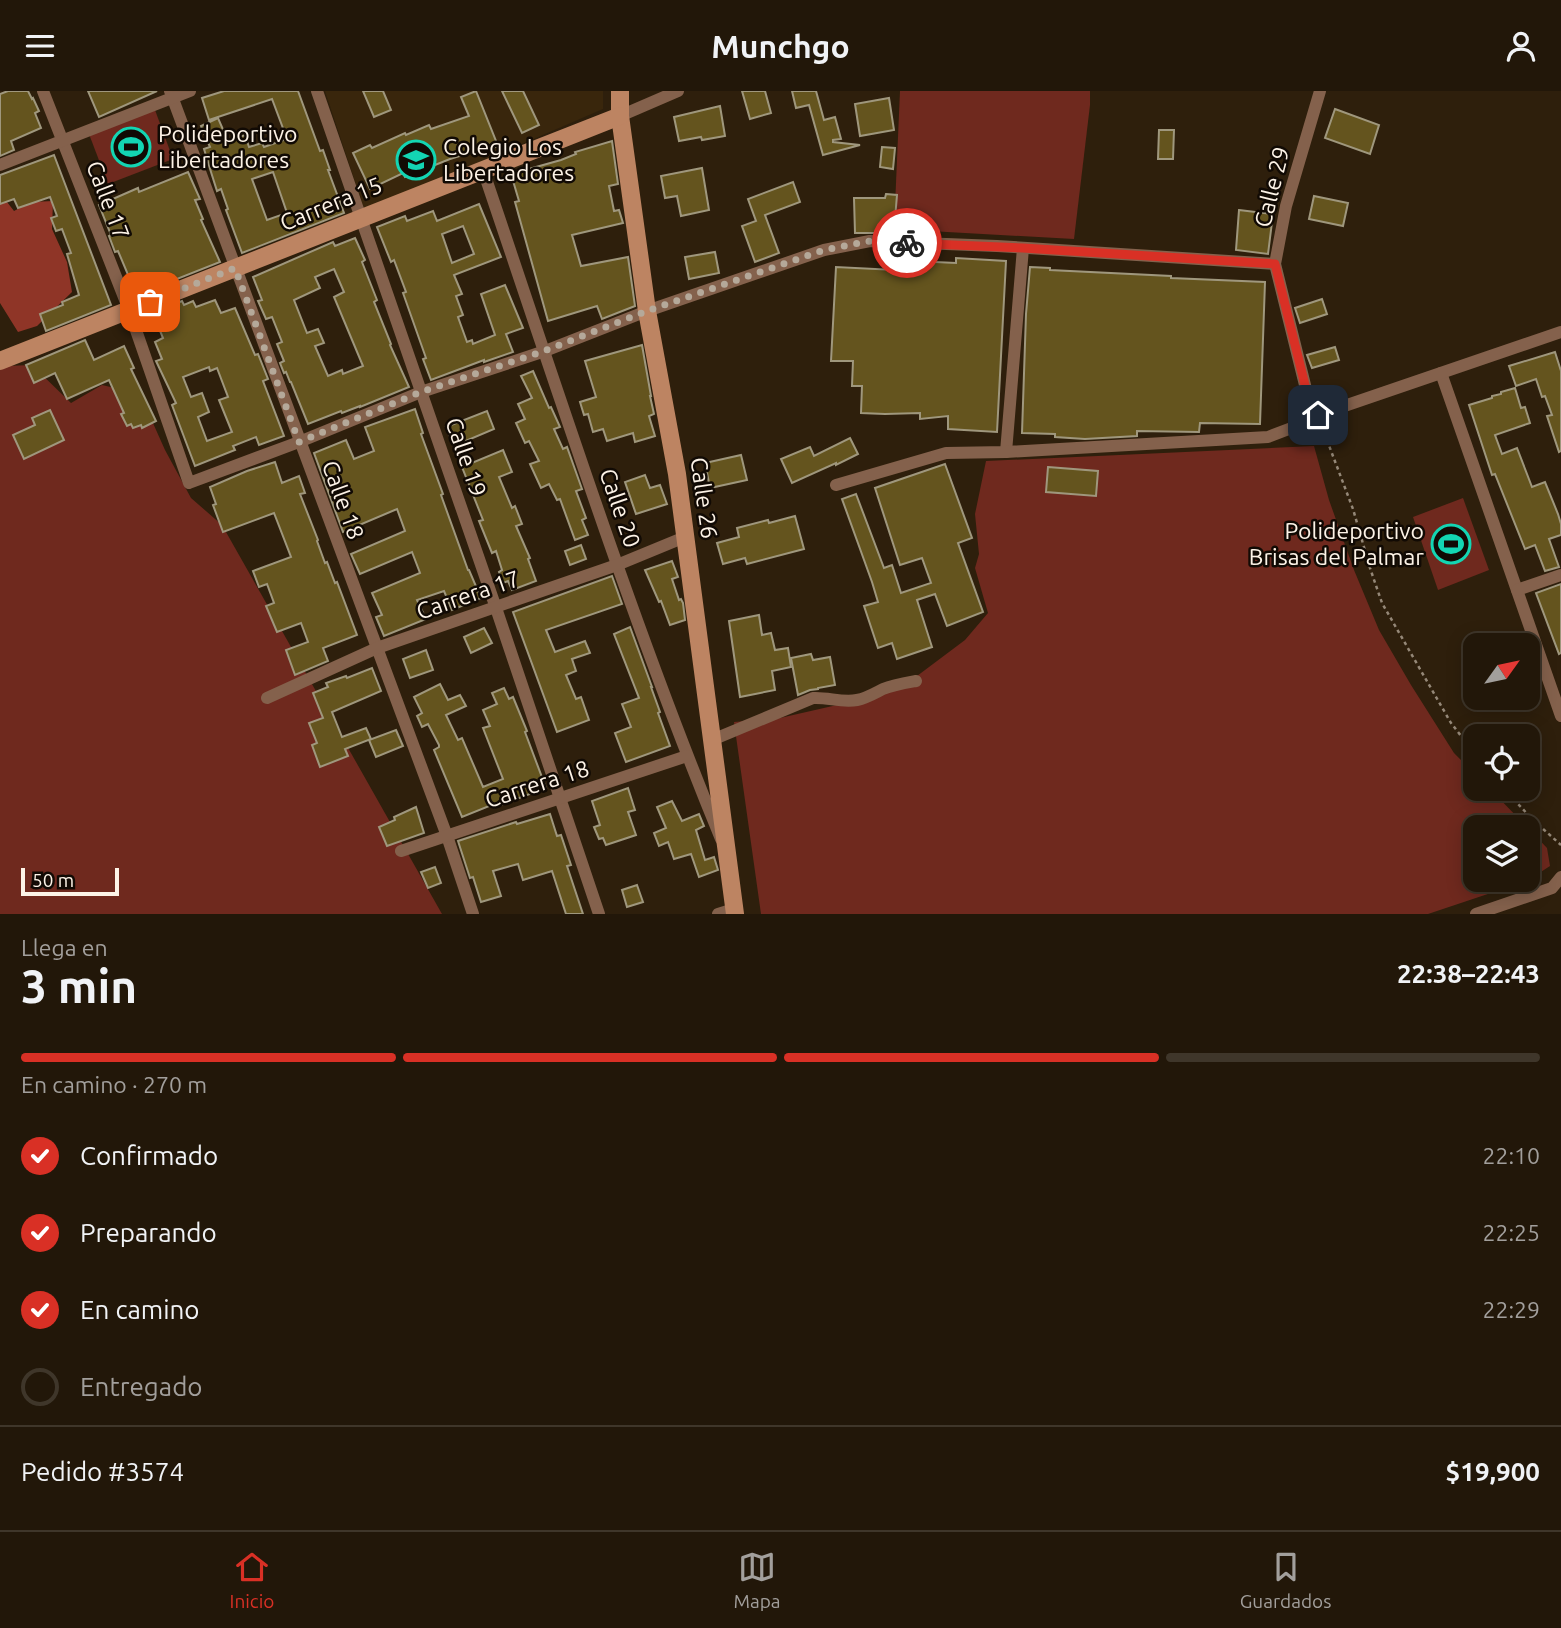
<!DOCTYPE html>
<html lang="es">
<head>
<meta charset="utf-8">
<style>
	:root { --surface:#221709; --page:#2e2417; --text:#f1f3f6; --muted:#a29f9c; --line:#3f362a; --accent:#d93025 }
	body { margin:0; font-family:Ubuntu,sans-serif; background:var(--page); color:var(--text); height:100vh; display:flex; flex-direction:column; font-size:26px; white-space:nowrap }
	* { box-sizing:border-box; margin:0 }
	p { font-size:23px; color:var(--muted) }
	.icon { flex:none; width:38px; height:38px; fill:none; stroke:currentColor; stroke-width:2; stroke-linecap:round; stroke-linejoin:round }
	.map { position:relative; height:823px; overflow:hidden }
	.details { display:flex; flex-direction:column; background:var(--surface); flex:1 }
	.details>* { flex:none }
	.needle { width:46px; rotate:57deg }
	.tools { position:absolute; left:1463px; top:542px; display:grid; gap:14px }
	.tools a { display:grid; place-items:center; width:77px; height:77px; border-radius:14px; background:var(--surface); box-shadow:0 4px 18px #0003,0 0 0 2px var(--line); font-size:35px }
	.scale { position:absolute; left:21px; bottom:18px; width:98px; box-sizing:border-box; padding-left:7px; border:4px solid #fdf3e7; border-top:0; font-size:19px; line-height:24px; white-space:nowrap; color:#fdf3e7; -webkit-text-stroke:5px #110a04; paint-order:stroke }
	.pin { position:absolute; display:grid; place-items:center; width:60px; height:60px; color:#fff; margin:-30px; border-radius:14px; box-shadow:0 4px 10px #0006 }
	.courier { position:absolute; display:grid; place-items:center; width:70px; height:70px; margin:-35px; border:5px solid #d93025; border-radius:50%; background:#fff; color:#222; box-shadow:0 2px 9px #0007 }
	.summary em { font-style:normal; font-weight:700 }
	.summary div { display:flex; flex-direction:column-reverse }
	.summary { display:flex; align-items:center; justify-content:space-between; height:119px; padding:0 21px }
	h1 { font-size:46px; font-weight:700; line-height:52px }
	.bar { display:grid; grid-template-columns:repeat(4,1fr); gap:10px 7px; align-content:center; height:84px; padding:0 21px }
	.bar i { height:9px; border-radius:5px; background:var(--line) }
	.bar .current { background:var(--accent) }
	.bar p { grid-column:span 4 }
	.line { display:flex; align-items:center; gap:18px; padding:0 21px; border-top:2px solid var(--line) }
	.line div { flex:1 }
	ol { padding:0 21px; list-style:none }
	li { display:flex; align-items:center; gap:21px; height:77px }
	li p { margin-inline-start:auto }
	li .icon { padding:7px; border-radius:50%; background:var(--accent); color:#fff; stroke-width:4 }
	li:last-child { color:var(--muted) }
	li i { width:38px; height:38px; border:4px solid var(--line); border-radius:50% }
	header { display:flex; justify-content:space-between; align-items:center; height:91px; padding:0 21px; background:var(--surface); font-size:32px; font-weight:700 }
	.menu { display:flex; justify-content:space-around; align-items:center; height:98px; border-top:2px solid var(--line); background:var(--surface); font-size:19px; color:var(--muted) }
	.menu a { display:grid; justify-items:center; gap:4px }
	.menu .current { color:var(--accent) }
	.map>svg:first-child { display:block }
</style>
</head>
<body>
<header><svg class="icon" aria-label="menu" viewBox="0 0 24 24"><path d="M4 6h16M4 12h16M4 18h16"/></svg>Munchgo<svg class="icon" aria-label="person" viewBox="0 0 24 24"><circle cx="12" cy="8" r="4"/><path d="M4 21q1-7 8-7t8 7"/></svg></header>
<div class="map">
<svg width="1561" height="823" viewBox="0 0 1561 823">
	<rect width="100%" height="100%" fill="#2e1f0c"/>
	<path fill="#39260c" d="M325 0H603V18L365 121Z"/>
	<g fill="#6f291e">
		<path d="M900 0H1090V14L1074 148 894 138Z"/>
		<path d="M155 19 173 68 108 93 89 43Z"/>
		<path d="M32 274 71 312 102 294 140 303 165 359 191 407 222 434 442 823H0V277L5 275Z"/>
		<path d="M1314 355 1329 409 1354 479 1379 539 1411 594 1454 662 1475 683V698H1490L1528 737H1475V789H1528V737L1547 757 1550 775 1527 790 1428 823H761L734 631 780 627 837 614 901 597 965 549 988 522 975 477 979 463 975 423 986 370Z"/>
		<path d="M1463 407 1489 479 1438 499 1413 426Z"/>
	</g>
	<path fill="#8f3527" d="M0 102 14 120 31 111 53 110 52 138 67 171 72 201 37 235 18 241 0 212Z"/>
	<g fill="#64541e" stroke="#9f977d" stroke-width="2" fill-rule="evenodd">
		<path d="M8 0H28L32 8 33 7 39 20 35 22 41 37 11 50 14 59 0 65V3Z"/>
		<path d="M88 0H157L99 26Z"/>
		<path d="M224 0H298L320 60 323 59 330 79H328L344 122 242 162 226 119 228 118 221 98 217 100 211 81 204 58 210 56 201 35 218 27 228 50 245 44 249 56 262 52 264 56 287 48 272 8 209 29 202 7ZM273 81 287 122 267 129 252 88Z"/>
		<path d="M363 0H383L391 19 374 26Z"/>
		<path d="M476 0 498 55 483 61 482 58 450 68 405 86 403 82 370 98 353 62 370 54 372 57 405 42 406 44 429 34 431 38 469 25 461 6Z"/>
		<path d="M502 0H523L539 34 522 42Z"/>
		<path d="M742 0H765L771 22 750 28Z"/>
		<path d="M792 0H816L824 29 835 26 841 48 833 49V51L860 54 823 64 809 14 796 17Z"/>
		<path d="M889 7 894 39 860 45 855 13Z"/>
		<path d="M720 15 725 45 702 49 701 46 679 50 674 26Z"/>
		<path d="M1335 18 1379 34 1370 63 1325 47Z"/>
		<path d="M1159 39H1174L1173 68H1158Z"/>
		<path d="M612 50 618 93 609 95 614 120 619 119 623 132 572 144 581 175 628 166 635 215 602 228 597 215 548 230 515 111 519 110 511 83 561 69 576 63 575 61Z"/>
		<path d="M882 56 895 57 893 78 880 76Z"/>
		<path d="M54 64 111 214 46 240 40 223 63 214 62 211 79 204 67 163 71 162 62 138 56 140 51 127 57 125 50 106 18 117 14 108 0 113V84Z"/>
		<path d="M702 77 709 119 681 125 677 105 665 107 661 85Z"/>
		<path d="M188 81 200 108 195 109 203 128 201 129 220 171 134 205 127 187 129 186 118 160 115 161 109 145 111 144 99 114 138 97 139 101Z"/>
		<path d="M793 91 800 111 765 124 779 162 755 171 742 135 756 130 748 108Z"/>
		<path d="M886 103 897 104 894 140 878 138V142H855L854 107H885Z"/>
		<path d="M1314 105 1348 112 1343 135 1309 128Z"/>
		<path d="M479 113 501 166 454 184 462 203 456 205 463 224 458 226 467 251 472 249 473 253 495 244 481 203 505 194 523 237 506 243 513 261 484 271V269L431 289 423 268 426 267 403 202 406 201 394 169 391 171 377 136 405 125 407 130 433 120 437 130ZM463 135 474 163 452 172 442 143Z"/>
		<path d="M1239 119 1273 123 1268 163 1236 159Z"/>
		<path d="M355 147 365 169 362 171 377 209 374 211 391 253 390 254 409 296 360 316V315L342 322 341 320 308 333 291 291H290L286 281 284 282 280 272 284 270 277 253 282 251 272 226 266 228 258 210 262 209 253 186 333 151 335 155ZM334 178 344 201 334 206 363 275 343 283 342 279 328 285 315 255 324 252 318 238 307 242 294 209 320 197 315 186Z"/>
		<path d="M715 161 719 182 689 188 685 166Z"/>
		<path d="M895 167 914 168V170L956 172V167L1006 170 997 341 948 338V325L920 328V322L885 323 861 322 862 295H852L853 270H831L836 176 895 179Z"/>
		<path d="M1030 176 1050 177V179L1171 185V187L1265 191 1260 333 1200 332 1199 341 1137 340V345L1085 348 1055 346V343L1022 342 1026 223Z"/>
		<path d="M1322 208 1327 223 1300 232 1295 217Z"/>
		<path d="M215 209 221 222 235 217 255 264 258 263 268 288 263 290 284 345 259 354 256 346 233 355 235 359 195 375 172 314 176 312 156 270 162 268 155 251 163 247 154 225 173 217 172 214 182 210 184 214 193 210 196 216ZM209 276 210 280 217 277 228 306 219 309 232 341 207 350 198 326 209 321 202 302 191 306 183 286Z"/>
		<path d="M85 249 94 269 124 255 134 277 131 278 156 330 142 337 141 334 133 337 131 333 127 335 121 323 124 322 109 289 67 308 55 282 34 292 26 274Z"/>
		<path d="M642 254 651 305H650L654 323 649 325 655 345 635 351 633 342 607 350 603 338 593 341 588 323 584 324 580 311 596 306 585 270Z"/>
		<path d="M1335 256 1339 269 1312 277 1307 264Z"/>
		<path d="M1555 261 1561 280V360L1559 361 1547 325 1552 324 1545 305 1542 306 1536 288 1516 295 1509 275Z"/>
		<path d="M533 280 549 317 551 316 560 336 554 338 563 358 567 356 582 398 576 400 586 427 582 429 588 444 575 449 560 408 557 409 549 393 541 397 530 373 539 370 529 350 525 352 516 332 525 328 518 313 532 307 521 285Z"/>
		<path d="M1515 297 1521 317 1525 316 1530 332 1495 344 1502 363 1517 357 1532 396 1545 391 1558 423 1561 433V444L1549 448 1559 476 1545 480 1535 454 1525 458 1495 383 1492 384 1469 314 1492 307V305L1501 303V301Z"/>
		<path d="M415 318 423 342 421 343 443 403 441 404 468 479H469L481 507 452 519 444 500 417 509 426 528 384 545 376 526 382 524 372 502 420 482 412 461 360 483 351 463 405 440 397 418 343 441 314 362 346 349 354 368 374 360 365 336Z"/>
		<path d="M50 319 64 349 24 368 13 344 35 334 32 327Z"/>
		<path d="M487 320 494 338 454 355 446 336Z"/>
		<path d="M850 347 858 363 836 374V372L792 392 781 368 810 356 814 365Z"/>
		<path d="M503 359 512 381 499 386 512 417 515 415 522 433 516 435 530 467 528 468 536 490 512 499 508 490 503 492 499 481 502 479 496 460 492 462 479 430 483 429 462 376Z"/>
		<path d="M741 364 747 389 710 397 705 372Z"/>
		<path d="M275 371 282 392 299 385 305 402 300 403 318 449 317 450 325 472 327 471 335 492 337 491 357 544 323 557 328 570 295 584 286 559 308 551 301 532 277 541 266 515 274 512 267 493 259 496 253 480 291 466 274 422 223 441 213 414 216 413 210 396 247 380Z"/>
		<path d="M945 373 972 447 958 452 983 521 947 535 935 503 917 509 932 556 897 568 892 552 878 557 864 515 878 511 872 491 842 408 856 403 884 477 892 474 901 502 931 492 922 467 900 474 875 397Z"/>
		<path d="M1048 376 1098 380 1096 405 1046 401Z"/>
		<path d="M645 384 650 397 660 394 667 413 636 423 625 391Z"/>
		<path d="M795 425 804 458 747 473 745 467 723 473 717 452 739 446 737 437 768 429 769 432Z"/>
		<path d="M581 454 586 468 570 474 565 460Z"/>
		<path d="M672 470 678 486 672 488 679 509 681 508 683 512 685 529 670 534 661 510 659 511 645 479Z"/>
		<path d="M612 485 622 513 546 539 555 561 585 550 590 562 572 568 576 580 566 584 576 608 581 606 589 629 557 641 513 521Z"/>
		<path d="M1561 493V562L1559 563 1536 502Z"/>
		<path d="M759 524 762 544 771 542 775 559 788 557 791 576 772 580 775 599 740 606 729 530Z"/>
		<path d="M630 536 652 596H651L660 621 658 622 670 655 626 671 615 642 631 636 622 613 639 607 614 543Z"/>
		<path d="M484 537 492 552 471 562 464 546Z"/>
		<path d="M426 559 433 579 410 587 403 568Z"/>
		<path d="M811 563 813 569 830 566 835 594 818 597V598L810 599 798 604 791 567Z"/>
		<path d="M372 577 381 600 332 621 342 646 366 637 371 648 345 658 348 665 320 676 312 654 317 652 309 632 323 627 313 602 328 596 326 592 346 585 347 587Z"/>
		<path d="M440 593 448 609 460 604 466 615 446 624 458 649 462 647 483 696 503 688 483 637 490 635 483 619 497 613 492 602 504 597 509 608 513 606 527 640 525 641 546 697 495 716 494 713 462 726 434 659 439 656V654L428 633 422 636 417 625 422 622 414 606Z"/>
		<path d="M396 639 403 655 376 666 369 649Z"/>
		<path d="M628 697 635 719 628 721 636 744 606 754 603 747 599 748 594 736 600 734 592 710Z"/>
		<path d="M672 710 682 730 699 723 704 735 696 739 705 769 714 766 718 779 699 786 691 763 674 768 668 751 659 755 654 742 666 737 657 716Z"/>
		<path d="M416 716 424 742 387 755 379 736 395 729 394 726Z"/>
		<path d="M550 723 557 745 561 744 571 774 567 775 583 823H566L552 780 523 789 518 773 493 780 501 805 481 811 473 786 470 787 458 750 516 731 517 733Z"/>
		<path d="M435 776 441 792 428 797 421 781Z"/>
		<path d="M637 794 643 811 627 816 622 799Z"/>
	</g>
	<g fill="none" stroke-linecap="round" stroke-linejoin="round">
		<g stroke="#958878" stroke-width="2.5" stroke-dasharray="3.5 3.5" stroke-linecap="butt">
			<path d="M1322 336 1353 418 1370 477 1382 512 1451 632 1475 663"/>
			<path d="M1504 698 1533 729 1561 754"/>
		</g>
		<g stroke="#84614c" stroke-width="12">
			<path d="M43 0 129 219 189 392 299 351 421 301 545 260 647 220 824 159 870 150 997 155 1275 173"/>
			<path d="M170 0 447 745 473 823"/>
			<path d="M317 0 496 517 599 823"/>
			<path d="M620 25 678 0"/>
			<path d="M0 74 190 0"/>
			<path d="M483 79C559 303 631 529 721 748"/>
			<path d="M1441 282 1561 625"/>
			<path d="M1318 324 1306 298 1275 173 1286 115 1320 0"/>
			<path d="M1006 361 1023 157"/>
			<path d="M836 394 946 362 1006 361 1268 346 1302 333 1318 324 1561 241"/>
			<path d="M1517 499 1561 484"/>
			<path d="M267 607 377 557 617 474 685 446"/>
			<path d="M712 649 813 607C828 606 842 612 857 609 867 607 875 602 883 598 893 594 905 592 916 590"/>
			<path d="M401 760 687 665"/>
			<path d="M718 823 734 818"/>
			<path d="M1476 823 1552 797 1561 786"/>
		</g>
		<g stroke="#bd8462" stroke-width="18">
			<path d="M620 0V25L647 220 677 383 735 823"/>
			<path d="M0 270 620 25"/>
		</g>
	</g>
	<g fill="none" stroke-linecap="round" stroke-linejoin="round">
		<path stroke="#b5a99a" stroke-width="7" stroke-dasharray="0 12.6" d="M150 211 235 177 299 351 421 301 544 260 647 220 824 159 870 150 907 152"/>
		<path stroke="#d93025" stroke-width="9" d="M907 152 1023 157 1275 173 1306 298 1318 324"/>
	</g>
	<defs>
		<symbol id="stadium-ring" viewBox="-11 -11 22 22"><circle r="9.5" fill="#110a04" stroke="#13d5b3" stroke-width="1.5"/><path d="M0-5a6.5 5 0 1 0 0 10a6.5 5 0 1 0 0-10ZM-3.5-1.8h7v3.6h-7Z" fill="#13d5b3"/></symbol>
		<symbol id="school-ring" viewBox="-11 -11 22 22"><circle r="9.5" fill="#110a04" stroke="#13d5b3" stroke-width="1.5"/><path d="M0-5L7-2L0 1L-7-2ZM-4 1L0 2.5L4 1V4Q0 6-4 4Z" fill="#13d5b3"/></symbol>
	</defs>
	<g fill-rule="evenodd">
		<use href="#stadium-ring" x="109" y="34" width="44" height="44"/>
		<use href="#school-ring" x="394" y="47" width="44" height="44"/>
		<use href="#stadium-ring" x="1429" y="431" width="44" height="44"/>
	</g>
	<g text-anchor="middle" stroke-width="5" stroke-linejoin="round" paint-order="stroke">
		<g font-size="23" fill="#fdf3e7" stroke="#110a04" text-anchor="start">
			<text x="158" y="51">Polideportivo<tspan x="158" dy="26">Libertadores</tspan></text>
			<text x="443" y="64">Colegio Los<tspan x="443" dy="26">Libertadores</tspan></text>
			<text x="1424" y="448" text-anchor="end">Polideportivo<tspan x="1424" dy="26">Brisas del Palmar</tspan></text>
		</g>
		<g font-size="23" fill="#fdf3e7" stroke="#110a04">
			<text transform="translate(1272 96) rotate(-76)" y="8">Calle 29</text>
			<text transform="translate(108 109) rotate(69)" y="8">Calle 17</text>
			<text transform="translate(331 113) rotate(-22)" y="8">Carrera 15</text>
			<text transform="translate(466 366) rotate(71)" y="8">Calle 19</text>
			<text transform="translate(704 407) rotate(82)" y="8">Calle 26</text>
			<text transform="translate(343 409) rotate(70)" y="8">Calle 18</text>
			<text transform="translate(620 417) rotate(71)" y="8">Calle 20</text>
			<text transform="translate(468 504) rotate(-19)" y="8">Carrera 17</text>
			<text transform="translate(537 693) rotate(-18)" y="8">Carrera 18</text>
		</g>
	</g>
</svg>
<div class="tools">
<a><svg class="needle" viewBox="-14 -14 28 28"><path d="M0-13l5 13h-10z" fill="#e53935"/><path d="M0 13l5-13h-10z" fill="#a29f9c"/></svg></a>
<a><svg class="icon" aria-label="locate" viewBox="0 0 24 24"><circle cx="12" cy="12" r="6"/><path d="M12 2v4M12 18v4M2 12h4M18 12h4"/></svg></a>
<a><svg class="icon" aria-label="layers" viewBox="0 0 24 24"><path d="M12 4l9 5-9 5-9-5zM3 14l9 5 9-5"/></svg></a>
</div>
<div class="scale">50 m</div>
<div class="pin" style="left:150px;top:211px;background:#ea580c"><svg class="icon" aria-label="bag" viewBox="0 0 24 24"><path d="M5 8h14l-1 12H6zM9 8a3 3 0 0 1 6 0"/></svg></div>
<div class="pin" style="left:1318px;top:324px;background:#1f2937"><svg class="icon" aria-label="home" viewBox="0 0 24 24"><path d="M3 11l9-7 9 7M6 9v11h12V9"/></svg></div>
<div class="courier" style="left:907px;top:152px"><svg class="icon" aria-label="bike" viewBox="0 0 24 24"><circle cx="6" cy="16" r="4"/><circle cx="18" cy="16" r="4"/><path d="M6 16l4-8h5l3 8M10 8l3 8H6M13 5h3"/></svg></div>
</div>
<section class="details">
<div class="summary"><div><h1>3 min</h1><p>Llega en</p></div><em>22:38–22:43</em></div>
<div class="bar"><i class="current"></i><i class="current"></i><i class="current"></i><i></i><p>En camino · 270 m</p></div>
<ol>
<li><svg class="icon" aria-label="check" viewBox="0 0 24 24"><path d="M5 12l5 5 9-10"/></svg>Confirmado<p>22:10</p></li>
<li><svg class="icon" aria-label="check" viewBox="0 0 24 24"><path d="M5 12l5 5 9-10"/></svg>Preparando<p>22:25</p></li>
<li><svg class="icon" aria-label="check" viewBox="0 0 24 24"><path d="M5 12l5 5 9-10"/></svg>En camino<p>22:29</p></li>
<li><i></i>Entregado</li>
</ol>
<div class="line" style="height:91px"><div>Pedido #3574</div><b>$19,900</b></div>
</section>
<nav class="menu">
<a class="current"><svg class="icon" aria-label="home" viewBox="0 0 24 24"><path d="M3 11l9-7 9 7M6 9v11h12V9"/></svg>Inicio</a>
<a><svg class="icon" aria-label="map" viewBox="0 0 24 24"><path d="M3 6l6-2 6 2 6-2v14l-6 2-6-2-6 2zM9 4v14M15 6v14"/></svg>Mapa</a>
<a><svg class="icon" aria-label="saved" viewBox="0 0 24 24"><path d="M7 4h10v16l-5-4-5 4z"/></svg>Guardados</a>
</nav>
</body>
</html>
